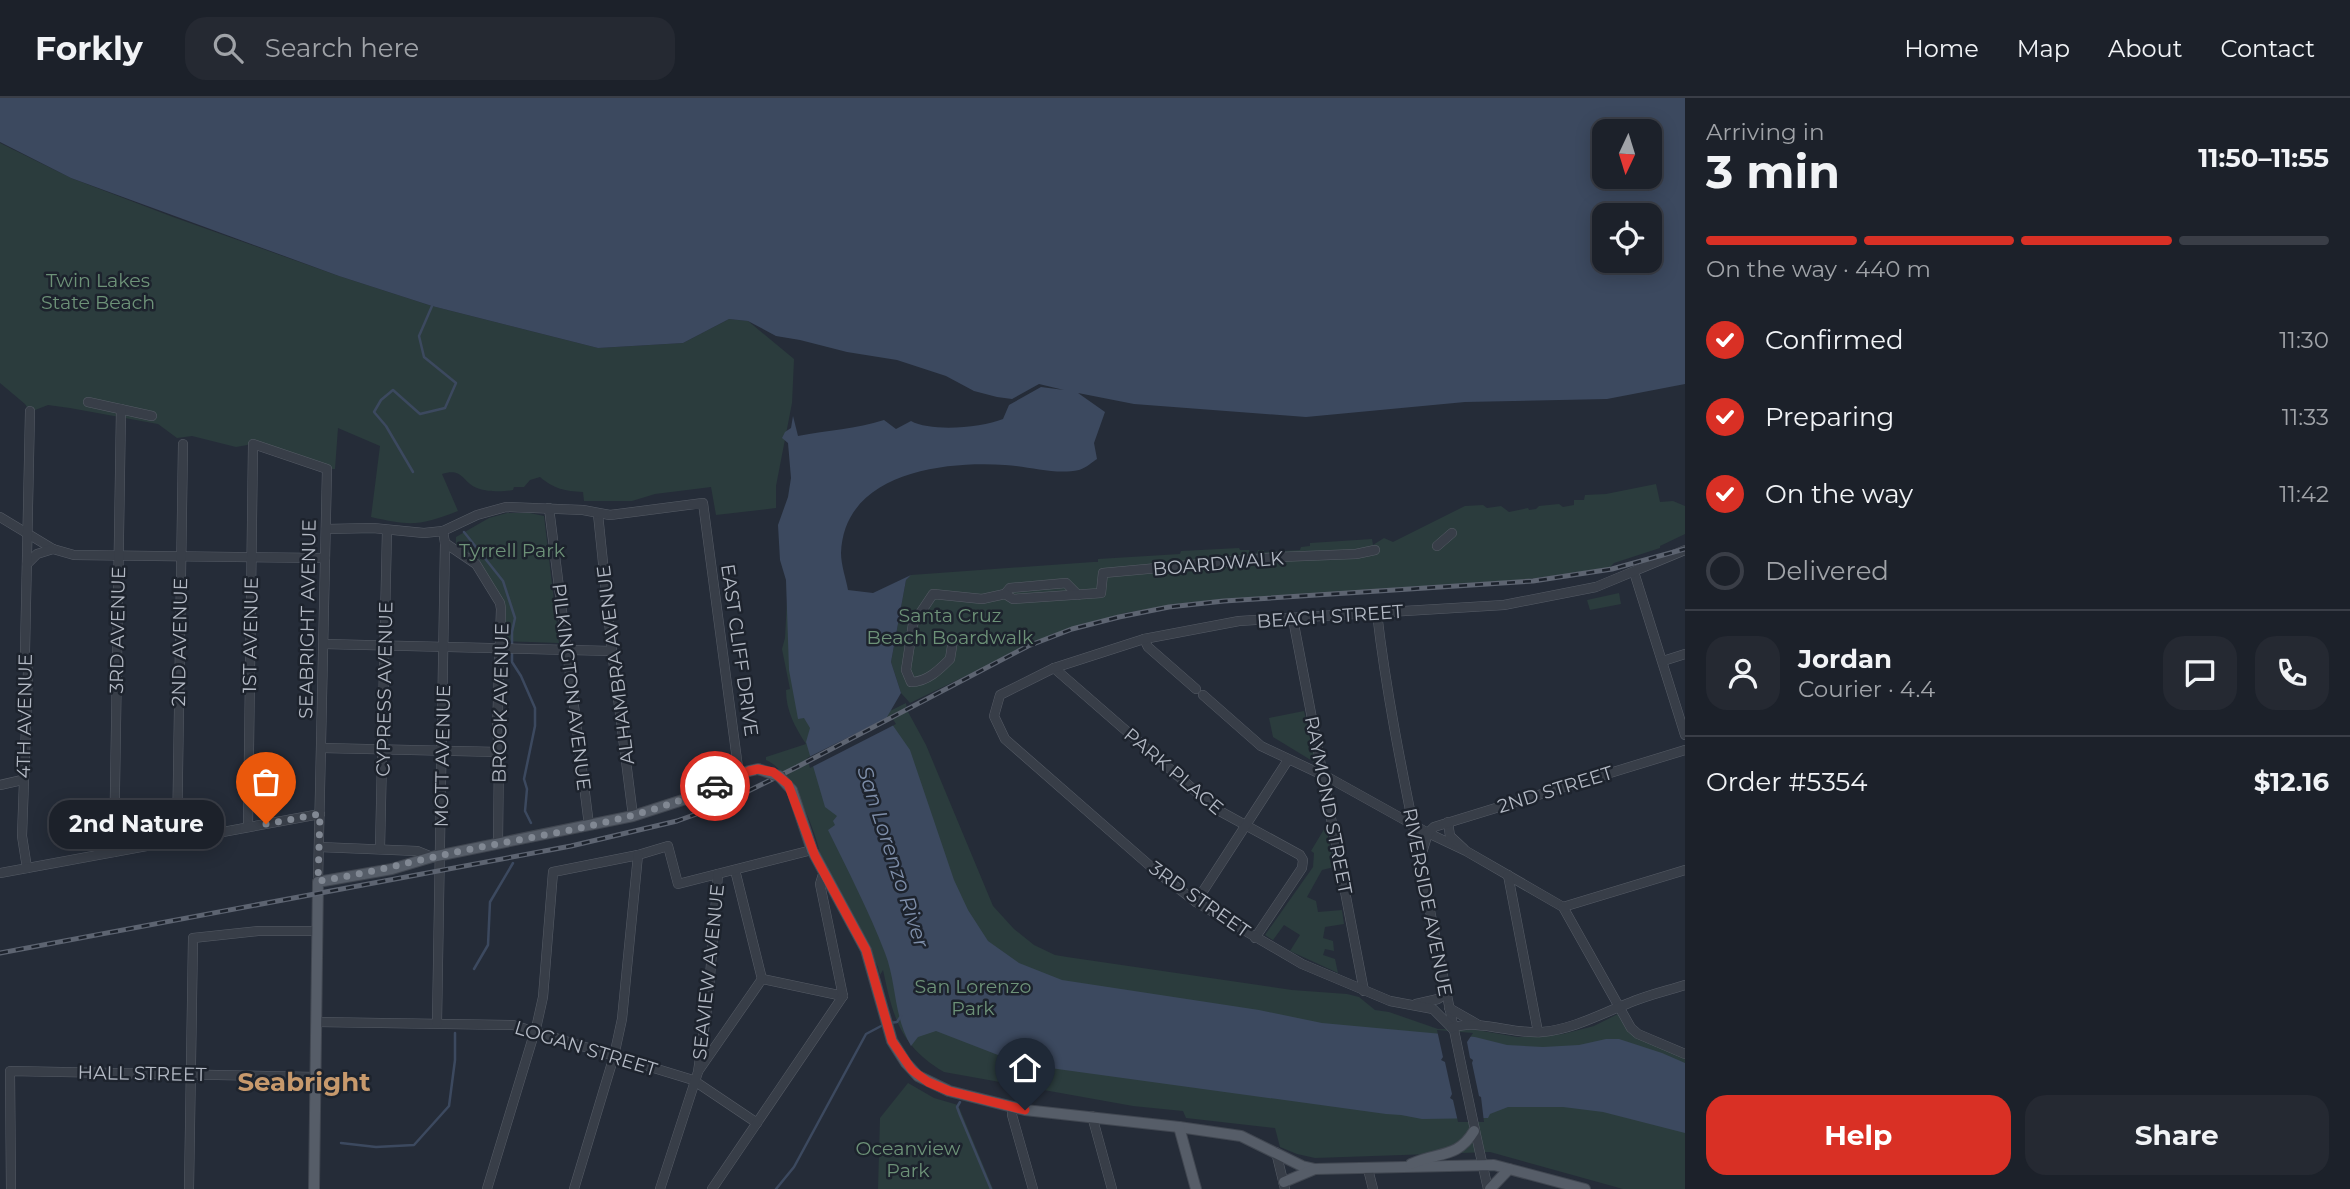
<!DOCTYPE html>
<html lang="en">
<head>
<meta charset="utf-8">
<style>
	:root { --surface:#1c212a; --page:#252932; --text:#f1f3f6; --muted:#a0a3a8; --line:#3a3e47; --accent:#d93025 }
	body { margin:0; font-family:Montserrat,sans-serif; background:var(--page); color:var(--text); height:100vh; display:flex; flex-direction:column; font-size:26px; white-space:nowrap }
	* { box-sizing:border-box; margin:0 }
	p { font-size:23px; color:var(--muted) }
	.icon { flex:none; width:38px; height:38px; fill:none; stroke:currentColor; stroke-width:2; stroke-linecap:round; stroke-linejoin:round }
	.map { position:relative; flex:1; overflow:hidden }
	.side { display:flex; flex-direction:column; background:var(--surface); width:665px }
	.side>* { flex:none }
	.needle { width:46px; rotate:184deg }
	.controls { position:absolute; left:1592px; top:21px; display:grid; gap:14px }
	.controls a { display:grid; place-items:center; width:70px; height:70px; border-radius:14px; background:var(--surface); box-shadow:0 4px 18px #0003,0 0 0 2px var(--line); font-size:35px }
	.pin { position:absolute; display:grid; place-items:center; width:60px; height:60px; color:#fff; margin:-72px -30px; border-radius:50% 50% 50% 0; rotate:-45deg; box-shadow:0 0 7px #0007 }
	.pin .icon { rotate:45deg }
	.courier { position:absolute; display:grid; place-items:center; width:70px; height:70px; margin:-35px; border:5px solid #d93025; border-radius:50%; background:#fff; color:#222; box-shadow:0 2px 9px #0007 }
	.bubble { position:absolute; height:49px; border-radius:21px; background:var(--surface); box-shadow:0 4px 18px #0003,0 0 0 2px var(--line); font-size:23px; font-weight:700; line-height:49px; text-align:center }
	.head em { font-style:normal; font-weight:700 }
	.head div { display:flex; flex-direction:column-reverse }
	.head { display:flex; align-items:center; justify-content:space-between; height:119px; padding:0 21px }
	h1 { font-size:46px; font-weight:700; line-height:52px }
	.bar { display:grid; grid-template-columns:repeat(4,1fr); gap:10px 7px; align-content:center; height:84px; padding:0 21px }
	.bar i { height:9px; border-radius:5px; background:var(--line) }
	.bar .selected { background:var(--accent) }
	.bar p { grid-column:span 4 }
	.line { display:flex; align-items:center; gap:18px; padding:0 21px; border-top:2px solid var(--line) }
	.line div { flex:1 }
	.round { display:grid; place-items:center; flex:none; width:74px; height:74px; border-radius:21px; background:var(--page) }
	ol { padding:0 21px; list-style:none }
	li { display:flex; align-items:center; gap:21px; height:77px }
	li p { margin-inline-start:auto }
	li .icon { padding:7px; border-radius:50%; background:var(--accent); color:#fff; stroke-width:4 }
	li:last-child { color:var(--muted) }
	li i { width:38px; height:38px; border:4px solid var(--line); border-radius:50% }
	.action { display:flex; gap:14px; margin-top:auto; padding:14px 21px }
	.action a { flex:1; height:80px; border-radius:21px; background:var(--accent); color:#fff; font-size:28px; font-weight:700; line-height:80px; text-align:center }
	.action a+a { background:var(--page); color:var(--text) }
	header { display:flex; align-items:center; gap:42px; box-sizing:border-box; height:98px; padding:0 35px; background:var(--surface); border-bottom:2px solid var(--line) }
	header strong { font-size:33px }
	nav { display:flex; gap:38px; margin-inline-start:auto; font-size:24px }
	.search { width:490px; height:63px; background:var(--page); display:flex; align-items:center; gap:18px; box-sizing:border-box; padding:0 24px; border-radius:21px; color:var(--muted); font-size:26px }
	main { display:flex; flex:1; min-height:0 }
	.map>svg:first-child { display:block }
</style>
</head>
<body>
<header>
<strong>Forkly</strong>
<div class="search"><svg class="icon" aria-label="search" viewBox="0 0 24 24"><circle cx="10" cy="10" r="6"/><path d="M15 15l6 6"/></svg>Search here</div>
<nav><a>Home</a><a>Map</a><a>About</a><a>Contact</a></nav>
</header>
<main>
<div class="map">
<svg width="1685" height="1091" viewBox="0 0 1685 1091">
	<rect width="100%" height="100%" fill="#252c38"/>
	<g fill="#2b3c3d">
		<path d="M0 45 71 80 173 119 339 178 432 208 598 250 683 245 729 221 748 223 794 261 792 305 776 388V410L716 417 711 389 655 396 632 403H584L583 394C565 393 554 391 540 379L530 382 524 389H514L513 392C504 394 486 394 477 390 462 384 463 369 442 376L458 413C419 428 411 428 371 419L380 348 338 330 335 371H327L253 346 236 349 192 338 177 340 158 326 70 310 48 307 30 314 25 306 0 285Z"/>
		<path d="M1656 386 1660 404 1673 403 1685 408V436L1660 448V450L1614 465 1609 470 1523 482 1186 505 1125 515 1046 539 910 605 901 595 891 564 906 482 911 477 1093 464H1098V461L1180 456 1181 453 1239 450 1240 452H1249L1250 455H1257L1258 452H1264V454L1300 452 1301 449 1310 448V445L1372 441 1373 447 1384 440 1393 444 1465 408 1483 407 1487 410 1501 408 1509 414 1528 410 1529 412 1536 411 1539 408 1559 406 1563 409 1574 407V402H1584L1585 397 1606 396Z"/>
		<path d="M785 408 793 409 849 620 892 612 906 605 907 612 926 647 993 808 1014 831 1034 847 1055 857 1067 859 1292 892 1347 896 1359 899 1375 912 1389 914 1438 931 1477 932 1517 939H1536L1563 936 1594 928 1618 916 1625 929 1685 956V1091H1623L1490 1054 1315 1060 1297 1056 1280 1049 1275 1030 1186 1020 1183 1013 1133 1008 944 974C900 948 893 919 883 872L880 877 878 869 820 756C815 730 791 672 766 662V659L806 646C795 629 786 613 786 592L790 591 782 551 785 540 787 502Z"/>
		<path d="M507 415H530L544 418 559 545 503 543 500 499 472 457 456 448V439L489 420Z"/>
		<path d="M1619 495 1621 506 1590 512 1587 502Z"/>
		<path d="M1304 613 1316 662 1314 664 1273 639 1269 620Z"/>
		<path d="M1326 728 1334 769 1322 772 1307 799 1316 803 1318 814 1342 812 1344 826 1325 829 1323 840 1333 843 1334 853 1325 851 1323 857 1335 861 1338 875 1290 853 1300 837 1284 827 1273 842 1265 837 1313 769 1314 755 1311 753Z"/>
		<path d="M908 985 934 1000 958 1007 993 1091H878L880 1020Z"/>
	</g>
	<path fill="#3c495f" fill-rule="evenodd" d="M0 0H1685V286L1607 301 1465 304 1306 319 1134 306 1078 295 1105 314 1094 345 1097 361C1092 364 1086 370 1079 372 1054 377 1029 368 1005 367 942 363 844 375 841 455 841 467 846 481 848 492L873 495 911 477 906 482 891 564 901 595 887 619 910 652 954 782 968 812 988 843 1019 865 1062 882 1259 912 1322 925 1475 939 1507 947 1543 949 1579 947 1606 941H1619L1662 955 1685 965V1035L1603 1014 1563 1009H1508L1490 1016 1488 1020 1422 1021 1401 1017 1386 1016 1021 966 936 933 918 939 911 948C893 917 897 886 885 855 869 813 848 773 828 732L835 727 833 723 837 718 825 709 806 644 810 630 804 620 798 621 789 572 786 482 780 462 778 427 788 399 791 380 788 345 782 340 785 334 791 330 793 318 798 338C828 332 856 331 884 322L896 331 911 323C931 334 981 330 1003 321L1009 307 1041 289 1064 292 1039 286 1012 301 997 299 974 293 946 278 897 262 847 254 800 242 776 238 748 223 729 221 683 245 598 250 432 208 339 178 71 80 0 44ZM1605 33H1650V79H1605ZM1605 117H1650V163H1605Z"/>
	<g fill="#252c38">
		<path d="M891 618 896 626 810 670 807 660Z"/>
		<path d="M1437 932 1473 935 1467 944 1470 960 1473 962 1472 965 1479 998 1481 999 1484 1024H1458L1453 1002 1450 1000 1452 996 1445 964 1441 962 1443 959Z"/>
	</g>
	<g fill="none" stroke-linecap="round" stroke-linejoin="round">
		<g stroke="#3c495f" stroke-width="2.5">
			<path d="M413 374 386 328 374 314 381 302 393 292 420 316 445 310 456 285 424 259 419 238 432 208"/>
			<path d="M464 434 503 483 515 520 512 534V564L521 578 535 610V628L524 681 527 691 525 713 531 725"/>
			<path d="M474 871 488 847 490 804 513 765"/>
			<path d="M890 925 897 924 901 918"/>
			<path d="M960 1004 957 1009 960 1017 991 1091"/>
			<path d="M341 1045 376 1049 414 1047 449 1008 455 962V935"/>
			<path d="M776 1091 794 1069 866 936 883 927"/>
		</g>
		<defs>
			<g id="minor">
				<path d="M88 304 152 318"/>
				<path d="M549 410 589 727"/>
				<path d="M598 416 612 553 633 718"/>
				<path d="M0 419 53 451 74 457 325 460"/>
				<path d="M326 431 373 430 424 435 443 433 477 417 506 409 583 412 610 417 703 405 739 677"/>
				<path d="M445 445 476 466 500 505 501 511 497 631 499 654 498 746"/>
				<path d="M1437 448 1452 435"/>
				<path d="M27 466 37 456 53 451"/>
				<path d="M1634 474 1685 637"/>
				<path d="M1005 496 1010 490 1066 485 1078 497"/>
				<path d="M1377 515C1387 602 1405 687 1422 772 1443 879 1464 985 1488 1091"/>
				<path d="M1293 521 1364 893"/>
				<path d="M1144 541 1148 549 1196 591"/>
				<path d="M953 542 950 561C939 572 927 584 911 584L906 572 913 526 933 496 982 501 1005 496 1013 501 1101 495 1103 475 1279 459 1356 456 1375 452"/>
				<path d="M324 546 612 553"/>
				<path d="M1663 563 1685 556"/>
				<path d="M1054 570 1216 711 1300 757 1303 762 1302 770 1255 840"/>
				<path d="M1203 597 1261 648 1331 681 1428 735 1466 753 1563 809 1631 930 1638 936 1685 956"/>
				<path d="M322 650 499 654"/>
				<path d="M0 687 22 682"/>
				<path d="M1448 724 1450 738 1464 751"/>
				<path d="M248 729 253 346 327 371 318 784"/>
				<path d="M177 742 183 346"/>
				<path d="M319 749 417 753 432 759"/>
				<path d="M380 751 387 432"/>
				<path d="M114 754 121 311"/>
				<path d="M1421 758 1428 735 1434 729 1685 652"/>
				<path d="M27 770 22 738 28 573 25 554 30 313"/>
				<path d="M0 775 320 716"/>
				<path d="M1508 777 1538 934"/>
				<path d="M1196 804 1288 662"/>
				<path d="M1563 809 1685 772"/>
				<path d="M762 881 843 898"/>
				<path d="M1416 906 1438 901 1446 895"/>
				<path d="M1449 910 1477 926"/>
				<path d="M317 924 513 927 693 982 757 1025"/>
				<path d="M437 925 445 445 443 433"/>
				<path d="M1452 930 1433 911 1390 903 1302 866 1196 804 1157 774 1005 641 994 618 1000 597 1054 570 1144 541 1239 523 1504 507 1596 489 1685 452"/>
				<path d="M1452 930C1477 920 1514 937 1542 934 1574 931 1600 916 1629 905 1647 897 1666 893 1685 887"/>
				<path d="M699 972 762 881 735 772"/>
				<path d="M1013 1009 1012 1017 1033 1091"/>
				<path d="M1092 1018 1112 1091"/>
				<path d="M1276 1054 1285 1091"/>
				<path d="M1368 1071 1373 1091"/>
				<path d="M11 1091 10 973 316 979"/>
				<path d="M189 1091 193 840 258 833H317"/>
				<path d="M487 1091 537 926 543 899 553 774 638 757 668 748 678 786 812 752"/>
				<path d="M574 1091 614 958 622 921 638 757"/>
				<path d="M660 1091 698 974 708 904 718 776"/>
				<path d="M712 1091 843 898 820 786 824 773"/>
			</g>
			<g id="major">
				<path d="M792 692 812 752 866 852 892 943 906 965 918 978 949 993 1025 1012 1179 1029 1241 1038 1302 1068 1315 1071 1494 1067 1585 1091"/>
				<path d="M1179 1029 1196 1091"/>
				<path d="M1411 1066C1439 1053 1457 1061 1474 1033"/>
				<path d="M1284 1084 1315 1071"/>
				<path d="M314 1091 318 784 392 771 432 759 633 718 692 699 749 673 758 671"/>
				<path d="M1490 1091 1509 1071"/>
			</g>
		</defs>
		<use href="#minor" stroke="#565c66" stroke-width="10"/>
		<use href="#major" stroke="#414751" stroke-width="12"/>
		<use href="#minor" stroke="#383e48" stroke-width="9"/>
		<use href="#major" stroke="#565d68" stroke-width="10"/>
		<defs>
			<path id="rail" d="M0 855 571 748 677 723 716 709 797 669 1028 548 1072 531 1119 519 1169 509 1224 503 1533 483 1612 471 1685 451"/>
		</defs>
		<use href="#rail" stroke="#5d6471" stroke-width="5"/>
		<use href="#rail" stroke="#1d232d" stroke-width="2.5" stroke-dasharray="8" stroke-linecap="butt"/>
		<defs>
			<path id="major-bridge" d="M758 671 779 678 792 692"/>
		</defs>
		<use href="#major-bridge" stroke="#414751" stroke-width="12" stroke-linecap="butt"/>
		<use href="#major-bridge" stroke="#565d68" stroke-width="10"/>
	</g>
	<g fill="none" stroke-linecap="round" stroke-linejoin="round">
		<path stroke="#818893" stroke-width="7" stroke-dasharray="0 12.6" d="M266 726 320 716 318 783C368 776 416 762 466 752 550 735 637 724 715 688"/>
		<path stroke="#d93025" stroke-width="9" d="M715 688 749 673 758 671 773 674 788 686 815 758 866 852 892 943 912 972 928 984 949 993 1025 1012"/>
	</g>
	<g text-anchor="middle" stroke-width="5" stroke-linejoin="round" paint-order="stroke">
		<g font-size="19" fill="#6d9278" stroke="#1d232d">
			<text x="98" y="189">Twin Lakes<tspan x="98" dy="22">State Beach</tspan></text>
			<text x="512" y="459">Tyrrell Park</text>
			<text x="950" y="524">Santa Cruz<tspan x="950" dy="22">Beach Boardwalk</tspan></text>
			<text x="973" y="895">San Lorenzo<tspan x="973" dy="22">Park</tspan></text>
			<text x="908" y="1057">Oceanview<tspan x="908" dy="22">Park</tspan></text>
		</g>
		<g font-size="19" fill="#b3b9c4" stroke="#1d232d">
			<text transform="translate(1218 465) rotate(-5)" y="7">BOARDWALK</text>
			<text transform="translate(1330 518) rotate(-4)" y="7">BEACH STREET</text>
			<text transform="translate(307 521) rotate(-89)" y="7">SEABRIGHT AVENUE</text>
			<text transform="translate(117 532) rotate(-89)" y="7">3RD AVENUE</text>
			<text transform="translate(250 537) rotate(-89)" y="7">1ST AVENUE</text>
			<text transform="translate(179 544) rotate(-89)" y="7">2ND AVENUE</text>
			<text transform="translate(740 552) rotate(82)" y="7">EAST CLIFF DRIVE</text>
			<text transform="translate(615 567) rotate(-97)" y="7">ALHAMBRA AVENUE</text>
			<text transform="translate(572 589) rotate(83)" y="7">PILKINGTON AVENUE</text>
			<text transform="translate(384 591) rotate(-89)" y="7">CYPRESS AVENUE</text>
			<text transform="translate(500 605) rotate(-89)" y="7">BROOK AVENUE</text>
			<text transform="translate(24 618) rotate(-89)" y="7">4TH AVENUE</text>
			<text transform="translate(442 658) rotate(-89)" y="7">MOTT AVENUE</text>
			<text transform="translate(1174 673) rotate(40)" y="7">PARK PLACE</text>
			<text transform="translate(1555 691) rotate(-17)" y="7">2ND STREET</text>
			<text transform="translate(1329 707) rotate(79)" y="7">RAYMOND STREET</text>
			<text transform="translate(1200 801) rotate(35)" y="7">3RD STREET</text>
			<text transform="translate(1428 804) rotate(79)" y="7">RIVERSIDE AVENUE</text>
			<text transform="translate(708 874) rotate(-84)" y="7">SEAVIEW AVENUE</text>
			<text transform="translate(586 950) rotate(17)" y="7">LOGAN STREET</text>
			<text transform="translate(142 975) rotate(1)" y="7">HALL STREET</text>
		</g>
		<g font-size="21" font-style="italic" fill="#7e8ea9" stroke="#1d232d">
			<text transform="translate(893 759) rotate(72)" y="7">San Lorenzo River</text>
		</g>
		<g font-size="26" font-weight="bold" fill="#c7996c" stroke="#1d232d">
			<text x="304" y="993">Seabright</text>
		</g>
	</g>
</svg>
<div class="controls">
<a><svg class="needle" viewBox="-14 -14 28 28"><path d="M0-13l5 13h-10z" fill="#e53935"/><path d="M0 13l5-13h-10z" fill="#a0a3a8"/></svg></a>
<a><svg class="icon" aria-label="locate" viewBox="0 0 24 24"><circle cx="12" cy="12" r="6"/><path d="M12 2v4M12 18v4M2 12h4M18 12h4"/></svg></a>
</div>
<div class="pin" style="left:266px;top:726px;background:#ea580c"><svg class="icon" aria-label="bag" viewBox="0 0 24 24"><path d="M5 8h14l-1 12H6zM9 8a3 3 0 0 1 6 0"/></svg></div>
<div class="pin" style="left:1025px;top:1012px;background:#1f2937"><svg class="icon" aria-label="home" viewBox="0 0 24 24"><path d="M3 11l9-7 9 7M6 9v11h12V9"/></svg></div>
<div class="courier" style="left:715px;top:688px"><svg class="icon" aria-label="car" viewBox="0 0 24 24"><path d="M5 17H2v-5l4-1 3-4h7l3 4 3 1v5h-3M9 17h6M6 11h13"/><circle cx="7" cy="17" r="2"/><circle cx="17" cy="17" r="2"/></svg></div>
<div class="bubble" style="left:49px;top:702px;width:175px">2nd Nature</div>
</div>
<section class="side">
<div class="head"><div><h1>3 min</h1><p>Arriving in</p></div><em>11:50–11:55</em></div>
<div class="bar"><i class="selected"></i><i class="selected"></i><i class="selected"></i><i></i><p>On the way · 440 m</p></div>
<ol>
<li><svg class="icon" aria-label="check" viewBox="0 0 24 24"><path d="M5 12l5 5 9-10"/></svg>Confirmed<p>11:30</p></li>
<li><svg class="icon" aria-label="check" viewBox="0 0 24 24"><path d="M5 12l5 5 9-10"/></svg>Preparing<p>11:33</p></li>
<li><svg class="icon" aria-label="check" viewBox="0 0 24 24"><path d="M5 12l5 5 9-10"/></svg>On the way<p>11:42</p></li>
<li><i></i>Delivered</li>
</ol>
<div class="line" style="height:126px"><a class="round"><svg class="icon" aria-label="person" viewBox="0 0 24 24"><circle cx="12" cy="8" r="4"/><path d="M4 21q1-7 8-7t8 7"/></svg></a><div><b>Jordan</b><p>Courier · 4.4</p></div><a class="round"><svg class="icon" aria-label="chat" viewBox="0 0 24 24"><path d="M4 5h16v11H9l-5 4z"/></svg></a><a class="round"><svg class="icon" aria-label="phone" viewBox="0 0 24 24"><path d="M5 4h4l2 5-3 2q2 4 5 5l2-3 5 2v4C11 20 4 13 5 4z"/></svg></a></div>
<div class="line" style="height:91px"><div>Order #5354</div><b>$12.16</b></div>
<div class="action"><a>Help</a><a>Share</a></div>
</section>
</main>
</body>
</html>
